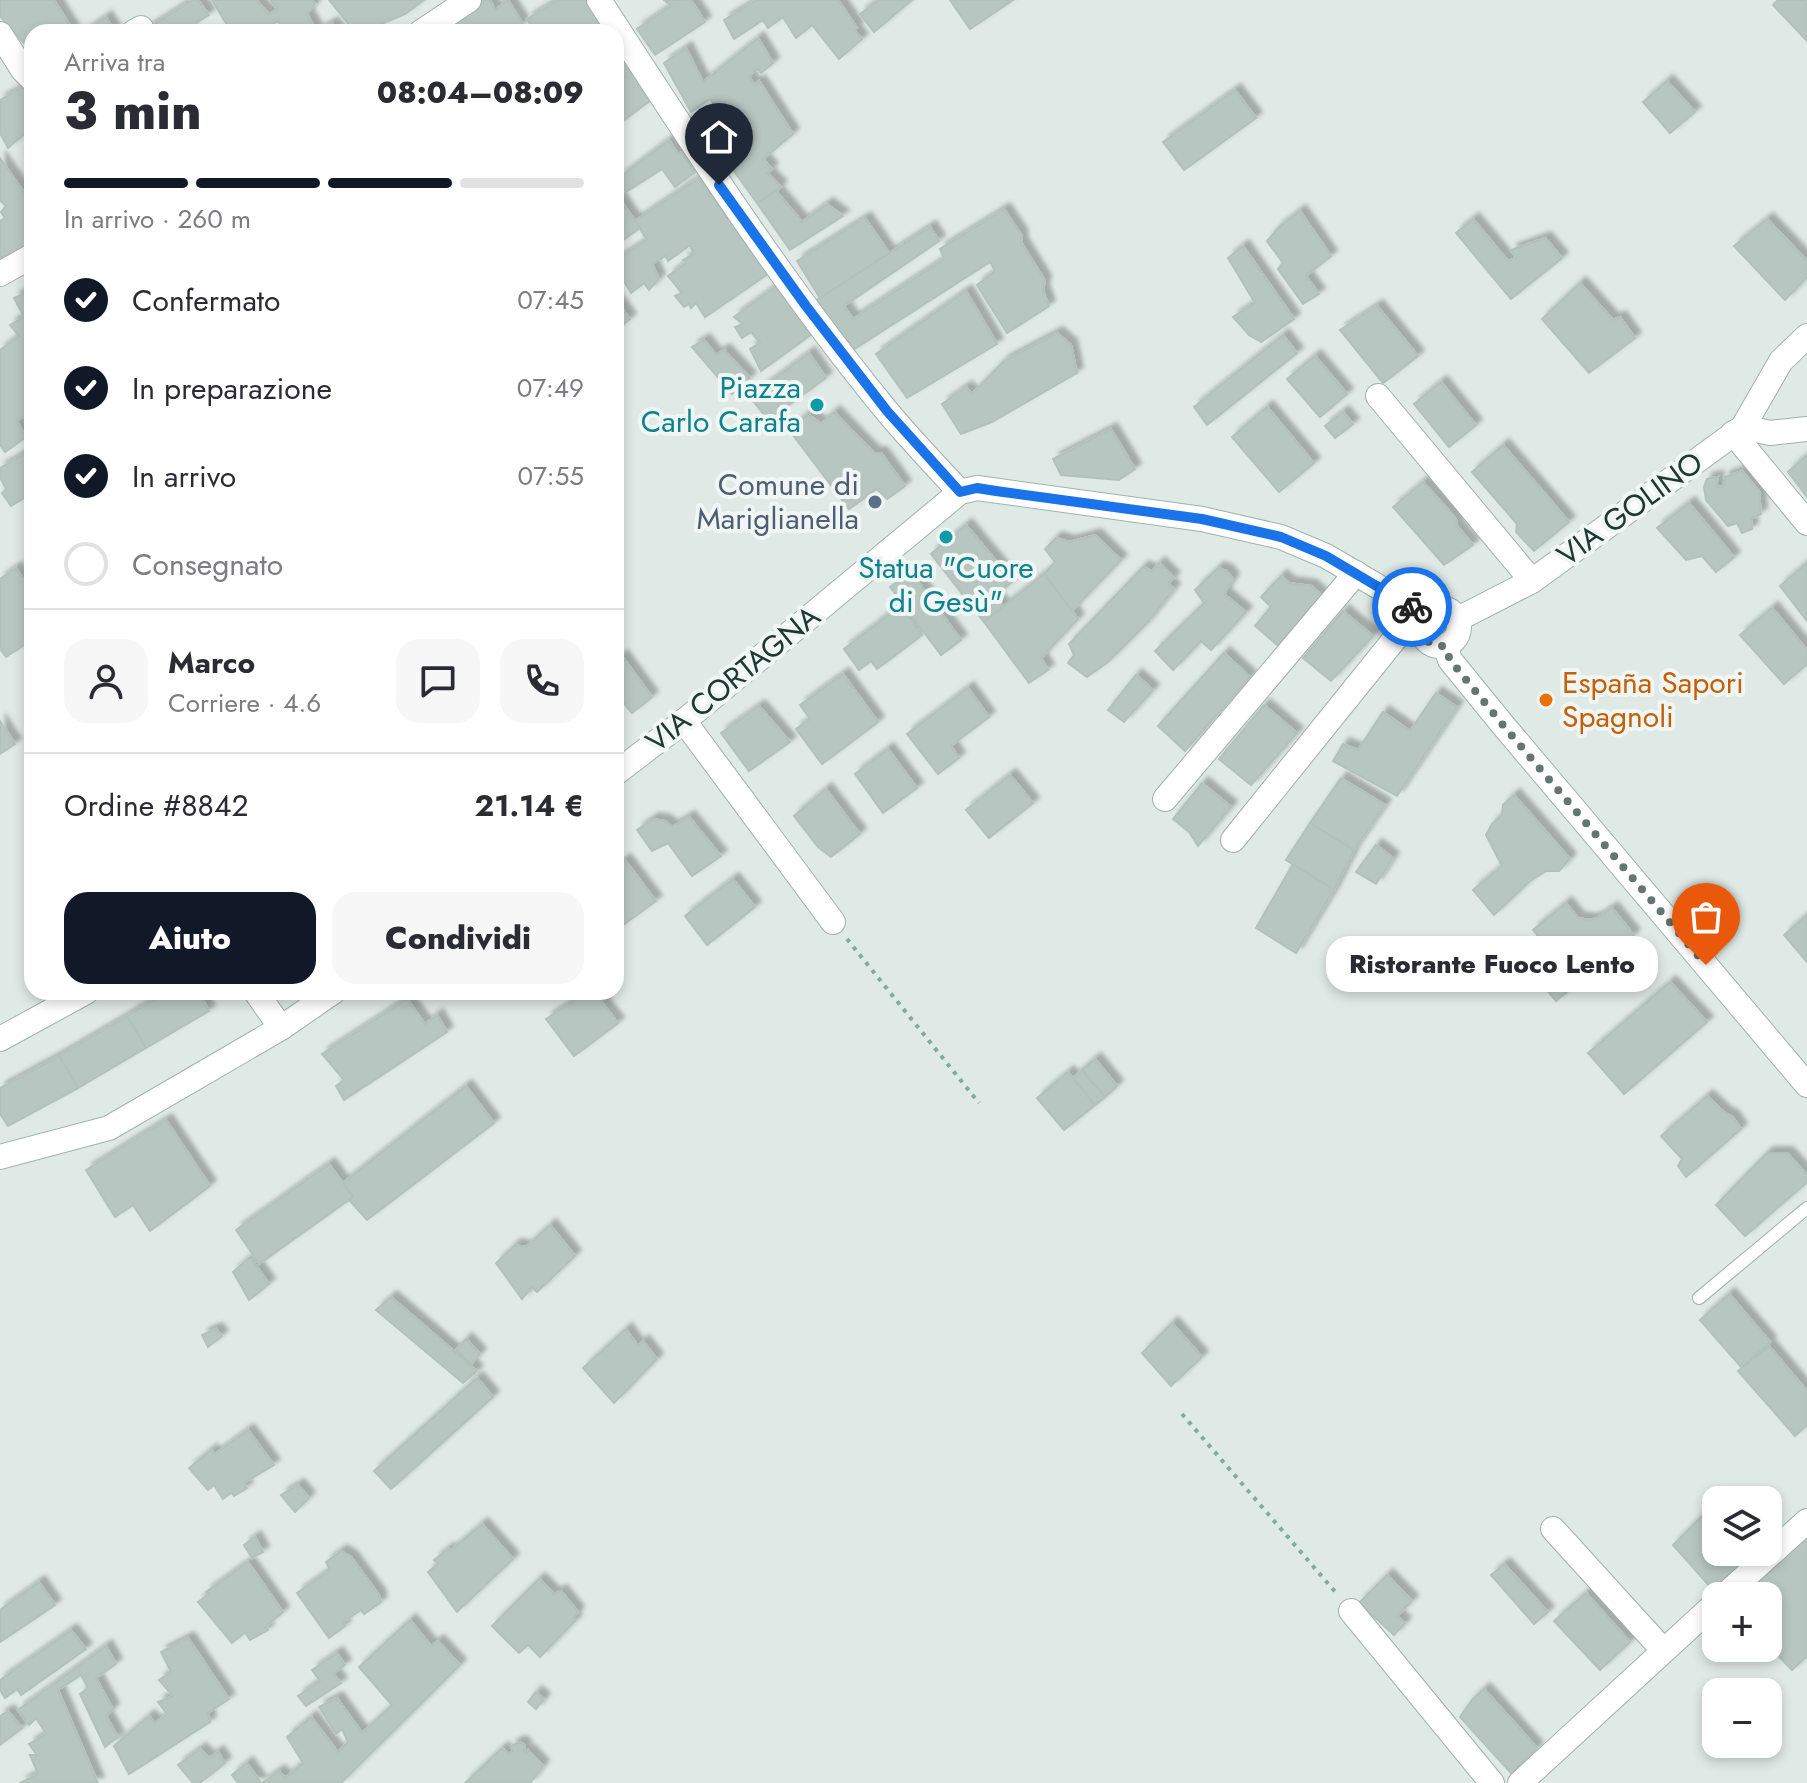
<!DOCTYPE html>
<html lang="it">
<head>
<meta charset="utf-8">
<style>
	:root { --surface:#fff; --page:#f7f7f7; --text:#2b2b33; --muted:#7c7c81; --line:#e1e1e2; --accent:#111827 }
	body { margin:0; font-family:Jost,sans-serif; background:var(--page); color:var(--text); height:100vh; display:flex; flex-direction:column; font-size:30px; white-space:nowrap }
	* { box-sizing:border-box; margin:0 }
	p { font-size:26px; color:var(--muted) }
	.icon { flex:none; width:44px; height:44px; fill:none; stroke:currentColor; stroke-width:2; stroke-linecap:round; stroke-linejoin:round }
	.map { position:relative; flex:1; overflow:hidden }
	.side { position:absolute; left:24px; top:24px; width:600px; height:976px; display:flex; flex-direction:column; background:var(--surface); border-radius:24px; box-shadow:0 4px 12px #0003 }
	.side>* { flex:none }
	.fabs { position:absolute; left:1702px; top:1486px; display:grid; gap:16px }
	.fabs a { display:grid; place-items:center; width:80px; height:80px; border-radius:16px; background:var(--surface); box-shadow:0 4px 12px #0003; font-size:40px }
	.pin { position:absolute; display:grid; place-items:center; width:68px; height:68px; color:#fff; margin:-82px -34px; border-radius:50% 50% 50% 0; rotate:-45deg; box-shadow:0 0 8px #0007 }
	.pin .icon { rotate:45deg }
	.courier { position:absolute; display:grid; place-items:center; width:80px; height:80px; margin:-40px; border:6px solid #1a73e8; border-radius:50%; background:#fff; color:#222; box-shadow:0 2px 10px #0007 }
	.bubble { position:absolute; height:56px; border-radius:24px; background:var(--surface); box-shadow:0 4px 12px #0003; font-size:26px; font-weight:800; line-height:56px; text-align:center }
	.overview em { font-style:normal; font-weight:800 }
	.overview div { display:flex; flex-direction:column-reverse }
	.overview { display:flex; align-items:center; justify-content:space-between; height:136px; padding:0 40px }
	h1 { font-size:52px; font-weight:800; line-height:60px }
	.bar { display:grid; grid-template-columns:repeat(4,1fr); gap:12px 8px; align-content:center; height:96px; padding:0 40px }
	.bar i { height:10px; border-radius:6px; background:var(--line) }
	.bar .current { background:var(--accent) }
	.bar p { grid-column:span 4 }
	.line { display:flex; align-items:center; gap:20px; padding:0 40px; border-top:2px solid var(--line) }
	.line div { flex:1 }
	.round { display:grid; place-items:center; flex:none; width:84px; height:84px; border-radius:24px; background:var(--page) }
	ol { padding:0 40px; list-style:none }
	li { display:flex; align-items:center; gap:24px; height:88px }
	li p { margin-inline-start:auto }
	li .icon { padding:8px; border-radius:50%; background:var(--accent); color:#fff; stroke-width:4 }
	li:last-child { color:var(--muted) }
	li i { width:44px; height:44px; border:4px solid var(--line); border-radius:50% }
	.cta { display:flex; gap:16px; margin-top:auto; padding:16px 40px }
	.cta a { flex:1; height:92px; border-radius:24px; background:var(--accent); color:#fff; font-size:32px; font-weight:800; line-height:92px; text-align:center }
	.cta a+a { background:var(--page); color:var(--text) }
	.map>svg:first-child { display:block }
</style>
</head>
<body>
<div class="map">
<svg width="1807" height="1783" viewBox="0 0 1807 1783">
	<defs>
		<filter id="shadow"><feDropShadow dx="6" dy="-6" stdDeviation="2" flood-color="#0004"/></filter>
	</defs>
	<rect width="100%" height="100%" fill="#dfe9e5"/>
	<g fill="#b8c6c1" stroke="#b2c2bb" stroke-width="2" filter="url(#shadow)">
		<path d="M0 0H54L74 32H32V52L0 16Z"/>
		<path d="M192 0H198L209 15 189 27 192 32H149L147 29Z"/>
		<path d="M212 0H256L269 14 278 9 270 0H312L315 4 307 14 317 32H288L277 21 263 32H231Z"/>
		<path d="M329 0H424L405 14 362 32H355Z"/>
		<path d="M484 0H490L495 10 508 0 523 24 513 32H463L455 20Z"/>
		<path d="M558 0H589L611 32H535L527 19Z"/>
		<path d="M664 0H691L705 22 655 55 637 29 671 6Z"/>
		<path d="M757 0H838L857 28 854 30 862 39 839 59 812 25 796 38 783 17 768 28 763 20 734 39 724 20Z"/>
		<path d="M879 0H912L874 32 860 14Z"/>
		<path d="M950 0H1013L970 29Z"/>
		<path d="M1778 0H1807V41L1773 5Z"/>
		<path d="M106 17 115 32H85Z"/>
		<path d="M332 23 339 32H318Z"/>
		<path d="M758 38 773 63 761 73 758 69 749 76 754 85 759 81 793 134 763 159 772 169 767 173 781 187 757 203 705 131 723 120 710 99 691 112 664 63 686 48 703 82Z"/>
		<path d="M616 40 655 97 616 126V84L625 77 616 67Z"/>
		<path d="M1667 81 1695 112 1670 133 1643 102Z"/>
		<path d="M32 82V132L30 129 8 148 0 133V100Z"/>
		<path d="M1235 90 1256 118 1184 170 1163 142Z"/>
		<path d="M669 140 678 154 682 152 695 172 675 187 662 169 626 192 620 177Z"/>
		<path d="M0 158 32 204V243L0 258V221L5 218 1 212 6 206 0 200Z"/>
		<path d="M699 178 768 274 705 317 696 303 691 308 689 304 684 307 675 296 682 293 668 276 686 263 683 260 694 254 690 245 668 261 666 256 652 264 659 279 649 290 644 283 631 293 616 268V260L647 240 635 221Z"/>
		<path d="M776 191 802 222 827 204 843 216 790 250 757 203Z"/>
		<path d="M616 194 640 228 616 245Z"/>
		<path d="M1004 209 1022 236 1021 242 1045 281 1043 290 1049 306 1007 333 977 285 995 271 990 262 850 352 815 301 930 227 939 241 844 306 853 319 944 259 940 249Z"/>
		<path d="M1300 211 1331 256 1306 276 1319 294 1303 304 1278 269 1283 263 1267 241 1279 227Z"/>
		<path d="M865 218 889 253 820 298 797 261Z"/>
		<path d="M1473 219 1508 261 1516 258 1511 250 1545 238 1562 258 1511 299 1456 233Z"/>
		<path d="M1767 219 1807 261V277L1785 300 1734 246Z"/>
		<path d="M1243 246 1294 319 1261 342 1249 335 1233 317 1255 303 1228 258Z"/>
		<path d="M1580 283 1613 320 1620 317 1635 338 1589 373 1542 319Z"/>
		<path d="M778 285 812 334 761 371 750 349 760 343 751 332 742 338 735 327 743 324 734 317Z"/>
		<path d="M32 290V411L17 421 26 437 5 452 0 445V350L19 336 10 325 24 317 14 298Z"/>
		<path d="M966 291 997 344 907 398 876 354Z"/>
		<path d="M616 300 630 319 616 330Z"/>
		<path d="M1377 306 1418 356 1383 383 1340 330Z"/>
		<path d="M1057 333 1071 345 1077 373 992 422 961 434 942 404 966 387 972 394 1004 361Z"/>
		<path d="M1283 335 1297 353 1207 425 1194 407Z"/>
		<path d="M704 340 716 355 724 350 750 378 732 394 692 347Z"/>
		<path d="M809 353 826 378 768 420 750 397Z"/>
		<path d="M1315 356 1347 394 1320 417 1287 379Z"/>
		<path d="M1441 382 1476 425 1449 447 1414 404Z"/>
		<path d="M1267 407 1314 463 1279 492 1232 437Z"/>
		<path d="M834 412 874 453H881L905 486 887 499 877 489 849 509 789 430 808 414 821 424Z"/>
		<path d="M1343 412 1353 424 1335 438 1325 426Z"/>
		<path d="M1111 429 1135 469 1119 480 1061 475 1053 459Z"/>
		<path d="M1503 445 1569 522 1534 551 1516 532 1517 524 1472 472Z"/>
		<path d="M30 451 32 493 11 506 2 493 6 489 0 477V468Z"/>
		<path d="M1807 455V497L1788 472Z"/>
		<path d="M1742 471 1759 491 1761 514 1751 519 1752 529 1742 533 1737 523 1728 526 1706 500 1704 487 1707 479 1718 477 1716 486 1723 487 1725 477Z"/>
		<path d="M1423 482 1456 519 1457 526 1473 545 1444 565 1393 507Z"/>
		<path d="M1689 503 1734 557 1716 572 1702 556 1686 560 1657 528Z"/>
		<path d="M966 525 1013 581 995 596 1004 607 984 622 931 554Z"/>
		<path d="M1095 535 1121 560 1072 611 1044 574 1055 562 1045 549 1056 538 1069 542Z"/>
		<path d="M1159 563 1174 578 1168 583 1174 589 1147 623 1108 662 1087 677 1068 663 1074 655 1069 644 1143 567 1152 571Z"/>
		<path d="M1807 563V621L1780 586Z"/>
		<path d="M16 568 32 593V640L6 657 0 649V579Z"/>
		<path d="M1218 568 1227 571 1233 579 1224 594 1246 612 1211 650 1201 641 1173 670 1155 651 1204 603 1195 590Z"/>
		<path d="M911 572 961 640 941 655 890 587Z"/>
		<path d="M1044 574 1078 619 1041 658 1048 670 1029 683 984 622Z"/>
		<path d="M1281 576 1289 583 1311 586 1326 599 1283 650 1255 626 1271 607 1261 597Z"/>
		<path d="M900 606 922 635 877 669 871 661 859 670 844 649Z"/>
		<path d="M1772 608 1807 650V664L1784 684 1740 635Z"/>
		<path d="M1343 611 1373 636 1331 681 1303 658Z"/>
		<path d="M1224 653 1250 677 1185 751 1158 726Z"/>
		<path d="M622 656 652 697 632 713 616 694V661Z"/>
		<path d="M843 674 878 722 822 764 796 729 810 719 800 705Z"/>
		<path d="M1136 675 1153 690 1124 722 1108 710Z"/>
		<path d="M968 688 989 717 951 746 959 758 938 774 907 734Z"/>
		<path d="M1436 693 1457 707 1397 796 1333 761 1343 744 1358 750 1383 712 1410 731Z"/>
		<path d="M1264 705 1297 733 1251 785 1219 759Z"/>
		<path d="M759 706 790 742 749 771 721 733Z"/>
		<path d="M0 721 15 744 0 754Z"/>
		<path d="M888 749 917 788 883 813 855 774Z"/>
		<path d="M1010 775 1033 803 989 838 966 810Z"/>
		<path d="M1341 778 1385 805 1354 850 1310 823Z"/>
		<path d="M1202 783 1231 807 1198 846 1189 832 1173 819Z"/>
		<path d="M826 789 860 834 831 857 818 847 794 816Z"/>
		<path d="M1514 795 1570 859 1559 871H1546L1530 881 1494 915 1473 890 1502 866 1486 835 1492 824 1502 815 1503 805Z"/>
		<path d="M689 817 721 856 692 876 668 843 652 851 637 830 653 819 665 821 672 827Z"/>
		<path d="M1310 823 1354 850 1334 890 1286 860Z"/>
		<path d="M1376 845 1393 858 1376 884 1356 872Z"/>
		<path d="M625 860 656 901 616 930V866Z"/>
		<path d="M1293 864 1334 890 1296 953 1256 928Z"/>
		<path d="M733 879 755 907 707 945 685 916Z"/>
		<path d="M1566 903 1578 918 1590 920 1597 918 1612 908 1634 935 1556 1001 1534 974 1544 961 1547 947 1533 930Z"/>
		<path d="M1807 915V962L1784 935Z"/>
		<path d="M1670 982 1707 1022 1624 1094 1588 1053Z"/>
		<path d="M167 992H199L209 1011 146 1048 127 1016Z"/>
		<path d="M588 992H594L618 1023 574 1056 546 1019Z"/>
		<path d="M407 999 425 1024 437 1015 447 1032 344 1100 336 1086 344 1080 322 1054Z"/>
		<path d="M127 1016 146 1048 78 1088 59 1056Z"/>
		<path d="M59 1056 78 1088 8 1126 0 1114V1088Z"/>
		<path d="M1095 1059 1117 1086 1105 1097 1082 1070Z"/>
		<path d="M1082 1070 1105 1097 1095 1105 1073 1078Z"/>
		<path d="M1068 1072 1095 1105 1064 1130 1037 1098Z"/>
		<path d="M466 1086 494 1123 367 1220 349 1200 353 1197 343 1183Z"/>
		<path d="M1707 1096 1726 1114 1732 1116 1741 1129 1686 1177 1678 1166 1682 1159 1661 1136Z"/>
		<path d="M166 1120 210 1186 150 1231 133 1205 115 1217 86 1170Z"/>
		<path d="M1767 1153H1787L1807 1175V1182L1745 1236 1716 1205Z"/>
		<path d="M329 1164 353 1197 259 1264 236 1230Z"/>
		<path d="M550 1225 575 1256 537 1292 532 1287 522 1299 496 1263 515 1245 526 1247Z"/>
		<path d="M250 1257 269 1284 249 1300 233 1272Z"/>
		<path d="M1729 1294 1770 1342 1742 1368 1700 1320Z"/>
		<path d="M391 1297 477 1371 463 1383 376 1310Z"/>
		<path d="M1172 1323 1202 1357 1171 1386 1142 1353Z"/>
		<path d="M216 1329 222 1336 208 1347 202 1335Z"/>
		<path d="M626 1329 638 1346 643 1341 657 1359 614 1403 583 1368Z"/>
		<path d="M466 1339 480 1354 471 1364 456 1350Z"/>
		<path d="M1769 1346 1807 1391V1425L1795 1436 1738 1371Z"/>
		<path d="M477 1378 493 1397 391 1489 374 1471Z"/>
		<path d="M248 1430 274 1465 244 1483 247 1488 234 1496 232 1492 223 1499 214 1485 208 1490 189 1468 211 1450 215 1454Z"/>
		<path d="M298 1485 309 1498 295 1512 281 1495Z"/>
		<path d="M1701 1517 1716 1533V1552H1734L1743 1562 1713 1590 1673 1545Z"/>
		<path d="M482 1524 513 1559 457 1612 428 1572 438 1564 434 1560 448 1549 450 1551Z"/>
		<path d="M1807 1532V1656L1792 1670 1768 1645V1596H1738Z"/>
		<path d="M255 1537 263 1552 252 1558 244 1545Z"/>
		<path d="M341 1551 351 1557 379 1595 381 1602 364 1614 361 1610 343 1622 345 1626 329 1638 297 1593 330 1570 326 1562Z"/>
		<path d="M248 1562 283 1612 265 1627 268 1630 250 1640 245 1632 232 1643 198 1602 209 1594 206 1592Z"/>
		<path d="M1504 1564 1548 1612 1534 1624 1491 1575Z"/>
		<path d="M1387 1575 1412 1601 1397 1616 1405 1623 1394 1635 1359 1603Z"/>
		<path d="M539 1579 554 1594 561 1591 578 1612 573 1618 576 1620 540 1657 528 1645 519 1653 492 1626Z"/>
		<path d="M39 1582 55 1605 0 1642V1610Z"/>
		<path d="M1586 1593 1630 1642 1600 1670 1554 1621Z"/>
		<path d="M410 1620 431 1646 438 1641 460 1665 341 1783H262L279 1771 285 1778 303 1763 287 1737 311 1717 338 1752 348 1742 342 1729 336 1734 319 1707 337 1698 362 1733 392 1705 359 1667Z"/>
		<path d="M71 1630 86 1649 21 1695 17 1689 5 1698 0 1690V1680Z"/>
		<path d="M188 1638 229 1699 208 1713 210 1722 129 1774 114 1746 149 1716 155 1723 167 1714 158 1702 173 1696 159 1680 171 1672 161 1652Z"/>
		<path d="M106 1646 116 1664 96 1678 113 1709 106 1716 118 1737 105 1747 80 1694 88 1688 81 1675 58 1690 98 1783H20L38 1774 30 1755H37L29 1744 46 1734 36 1718 29 1725 18 1710Z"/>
		<path d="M337 1653 345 1665 333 1674 341 1683 306 1706 298 1696 320 1681 312 1670Z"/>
		<path d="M1484 1689 1537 1748 1511 1773 1460 1717 1472 1700Z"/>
		<path d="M536 1692 544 1699 536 1709 528 1702Z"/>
		<path d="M8 1711 22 1728 0 1745V1716Z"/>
		<path d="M519 1742 525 1745 524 1751 526 1753 528 1750 543 1766 530 1783H465L502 1748 509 1754 513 1751 511 1746Z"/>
		<path d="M200 1749 209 1758 218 1752 225 1763 200 1783H193L178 1765Z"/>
		<path d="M247 1763 261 1783H238L232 1775Z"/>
	</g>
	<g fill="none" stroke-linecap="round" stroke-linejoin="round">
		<defs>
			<path id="lane" d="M1699 1298 1807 1208"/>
			<g id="street">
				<path d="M599 0C690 140 780 281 886 410 909 438 935 465 960 492"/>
				<path d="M134 32 141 28 143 32"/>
				<path d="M421 32 469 0"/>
				<path d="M0 34 23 70 32 79"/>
				<path d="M0 274 32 256"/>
				<path d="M1378 396 1532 581"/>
				<path d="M1743 427 1781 361 1807 336"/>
				<path d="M1733 433 1807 523"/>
				<path d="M1458 619 1532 581 1743 427 1770 433 1807 429"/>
				<path d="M684 721 833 922"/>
				<path d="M1165 799 1356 573"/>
				<path d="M1233 840 1418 610"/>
				<path d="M256 992 281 1028"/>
				<path d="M0 1039 86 992"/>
				<path d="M1553 1529 1663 1650"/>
				<path d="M1724 1596 1807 1521"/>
				<path d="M1351 1611 1492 1783"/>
				<path d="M1520 1783 1716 1603"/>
			</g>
			<g id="secondary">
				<circle cx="1440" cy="627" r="19"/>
				<path d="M1445 646 1450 660 1503 725 1807 1085"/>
				<path d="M616 773 684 721 960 492 977 488 1202 519 1281 537 1326 556 1418 610 1424 616"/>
				<path d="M0 1157 109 1128 281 1028 333 992"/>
			</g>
		</defs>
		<use href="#lane" stroke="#a2b0ac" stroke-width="14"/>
		<use href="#street" stroke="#a2b0ac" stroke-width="26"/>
		<use href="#secondary" stroke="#9fb4ac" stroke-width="26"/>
		<g stroke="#82aa9e" stroke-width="4" stroke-dasharray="4 6" stroke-linecap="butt">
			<path d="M847 939 979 1103"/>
			<path d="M1182 1414 1337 1594"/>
		</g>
		<use href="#lane" stroke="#fff" stroke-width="12"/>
		<use href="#street" stroke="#fff" stroke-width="24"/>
		<use href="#secondary" stroke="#fff" stroke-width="24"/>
	</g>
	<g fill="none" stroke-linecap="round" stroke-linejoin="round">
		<path stroke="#647671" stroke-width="8" stroke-dasharray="0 14.4" d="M1412 607 1424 616C1417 633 1426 647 1445 646L1450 660 1503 725 1706 965"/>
		<path stroke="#1a73e8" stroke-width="10" d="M719 185 806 306 887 411 960 492 977 488 996 491 1202 519 1281 537 1326 556 1412 607"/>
	</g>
	<g fill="#0f9aa8" stroke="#eff6f3" stroke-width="3">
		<circle cx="817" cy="405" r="8"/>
		<circle cx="946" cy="537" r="8"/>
	</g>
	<circle fill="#5c6f8a" stroke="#eff6f3" stroke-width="3" cx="875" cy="502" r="8"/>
	<circle fill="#e8710a" stroke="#eff6f3" stroke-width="3" cx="1546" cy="700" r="8"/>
	<g text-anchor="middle" stroke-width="8" stroke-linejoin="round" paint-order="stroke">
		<g font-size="30" fill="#0d838f" stroke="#eff6f3" text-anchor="end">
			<text x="801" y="398">Piazza<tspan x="801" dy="34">Carlo Carafa</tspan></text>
			<text x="946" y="578" text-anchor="middle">Statua "Cuore<tspan x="946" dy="34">di Gesù"</tspan></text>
		</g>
		<g font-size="30" fill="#4e5e75" stroke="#eff6f3" text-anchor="end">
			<text x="859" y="495">Comune di<tspan x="859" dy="34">Mariglianella</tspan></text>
		</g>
		<g font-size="30" fill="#213832" stroke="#eff6f3">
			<text transform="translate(1630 509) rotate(-36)" y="10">VIA GOLINO</text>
			<text transform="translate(733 679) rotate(-39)" y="10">VIA CORTAGNA</text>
		</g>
		<g font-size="30" fill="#c56008" stroke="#eff6f3" text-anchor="start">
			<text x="1562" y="693">España Sapori<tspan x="1562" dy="34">Spagnoli</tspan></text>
		</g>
	</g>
</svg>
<div class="fabs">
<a><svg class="icon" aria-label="layers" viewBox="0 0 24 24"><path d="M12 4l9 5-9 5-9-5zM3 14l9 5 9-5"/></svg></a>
<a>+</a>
<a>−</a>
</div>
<div class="pin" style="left:1706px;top:965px;background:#ea580c"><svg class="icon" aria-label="bag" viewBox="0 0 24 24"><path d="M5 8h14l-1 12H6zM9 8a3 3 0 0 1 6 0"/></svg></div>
<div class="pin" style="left:719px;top:185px;background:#1f2937"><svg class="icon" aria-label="home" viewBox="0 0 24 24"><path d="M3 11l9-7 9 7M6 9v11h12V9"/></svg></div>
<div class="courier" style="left:1412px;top:607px"><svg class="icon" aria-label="bike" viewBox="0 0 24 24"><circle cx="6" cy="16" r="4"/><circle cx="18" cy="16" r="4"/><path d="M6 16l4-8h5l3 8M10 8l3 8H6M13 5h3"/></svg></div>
<div class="bubble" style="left:1326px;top:936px;width:332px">Ristorante Fuoco Lento</div>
<section class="side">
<div class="overview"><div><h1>3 min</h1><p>Arriva tra</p></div><em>08:04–08:09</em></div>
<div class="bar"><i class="current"></i><i class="current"></i><i class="current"></i><i></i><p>In arrivo · 260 m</p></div>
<ol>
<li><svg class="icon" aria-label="check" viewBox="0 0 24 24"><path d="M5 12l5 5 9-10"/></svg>Confermato<p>07:45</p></li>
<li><svg class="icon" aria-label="check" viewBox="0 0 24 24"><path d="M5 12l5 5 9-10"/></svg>In preparazione<p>07:49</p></li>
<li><svg class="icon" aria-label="check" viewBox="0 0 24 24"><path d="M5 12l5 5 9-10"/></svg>In arrivo<p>07:55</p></li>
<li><i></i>Consegnato</li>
</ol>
<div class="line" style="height:144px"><a class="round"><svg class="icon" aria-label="person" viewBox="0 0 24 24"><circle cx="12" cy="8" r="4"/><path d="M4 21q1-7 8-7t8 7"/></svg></a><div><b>Marco</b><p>Corriere · 4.6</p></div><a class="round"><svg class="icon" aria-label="chat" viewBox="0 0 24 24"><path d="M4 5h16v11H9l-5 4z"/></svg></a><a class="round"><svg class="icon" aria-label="phone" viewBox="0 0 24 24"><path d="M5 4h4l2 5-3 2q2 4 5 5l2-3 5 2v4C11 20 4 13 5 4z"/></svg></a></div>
<div class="line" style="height:104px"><div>Ordine #8842</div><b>21.14 €</b></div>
<div class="cta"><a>Aiuto</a><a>Condividi</a></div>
</section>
</div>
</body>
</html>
